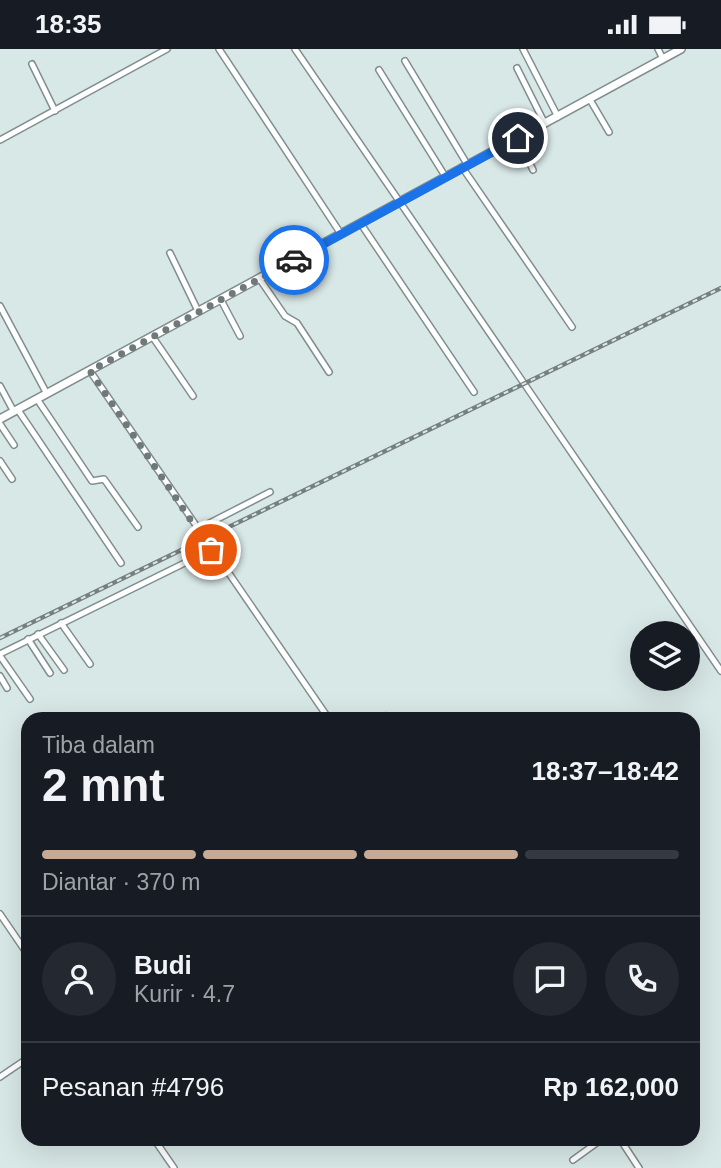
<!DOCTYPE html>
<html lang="id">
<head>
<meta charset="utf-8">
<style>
	:root { --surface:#171b24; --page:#242831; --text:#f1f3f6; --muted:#9ea1a6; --line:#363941; --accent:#c6aa95 }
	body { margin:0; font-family:Arial,sans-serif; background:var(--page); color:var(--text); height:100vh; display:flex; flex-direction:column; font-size:26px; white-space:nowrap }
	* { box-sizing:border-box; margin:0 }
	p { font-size:23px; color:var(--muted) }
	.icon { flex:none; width:38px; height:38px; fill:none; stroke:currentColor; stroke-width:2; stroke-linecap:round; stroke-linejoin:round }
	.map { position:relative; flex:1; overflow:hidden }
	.side { position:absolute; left:21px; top:663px; width:679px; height:434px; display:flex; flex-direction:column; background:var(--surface); border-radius:21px; box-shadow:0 7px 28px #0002 }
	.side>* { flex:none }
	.controls { position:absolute; left:630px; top:572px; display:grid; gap:14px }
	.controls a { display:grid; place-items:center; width:70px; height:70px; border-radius:50%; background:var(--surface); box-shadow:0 7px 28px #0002; font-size:35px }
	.pin { position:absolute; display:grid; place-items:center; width:60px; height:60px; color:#fff; margin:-30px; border:4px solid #fff; border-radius:50%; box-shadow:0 2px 7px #0007 }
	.courier { position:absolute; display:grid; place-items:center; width:70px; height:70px; margin:-35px; border:5px solid #1a73e8; border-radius:50%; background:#fff; color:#222; box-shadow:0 2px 9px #0007 }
	.head em { font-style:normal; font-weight:700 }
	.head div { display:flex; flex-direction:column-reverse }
	.head { display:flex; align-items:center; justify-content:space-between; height:119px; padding:0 21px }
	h1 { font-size:46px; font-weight:700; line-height:52px }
	.bar { display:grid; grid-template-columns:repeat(4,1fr); gap:10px 7px; align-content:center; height:84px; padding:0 21px }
	.bar i { height:9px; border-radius:5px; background:var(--line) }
	.bar .current { background:var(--accent) }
	.bar p { grid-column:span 4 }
	.line { display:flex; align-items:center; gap:18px; padding:0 21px; border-top:2px solid var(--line) }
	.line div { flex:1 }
	.round { display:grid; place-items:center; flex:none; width:74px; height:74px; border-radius:37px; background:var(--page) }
	.status { display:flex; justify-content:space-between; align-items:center; height:49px; padding:0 35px; background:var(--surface); direction:ltr }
	.status svg { height:19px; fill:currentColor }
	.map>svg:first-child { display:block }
</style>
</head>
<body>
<div class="status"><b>18:35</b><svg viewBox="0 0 49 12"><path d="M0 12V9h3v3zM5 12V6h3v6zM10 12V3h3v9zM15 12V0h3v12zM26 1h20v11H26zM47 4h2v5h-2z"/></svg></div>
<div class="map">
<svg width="721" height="1119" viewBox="0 0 721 1119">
	<rect width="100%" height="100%" fill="#d8e8e7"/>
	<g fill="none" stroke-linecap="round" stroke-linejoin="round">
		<defs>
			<g id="minor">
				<path d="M219 0 341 185"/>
				<path d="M295 0 721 622"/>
				<path d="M523 0 558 68"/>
				<path d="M658 0 663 10"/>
				<path d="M405 12 467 115"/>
				<path d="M32 15 55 62"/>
				<path d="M517 19 545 75"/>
				<path d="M379 21 445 127"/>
				<path d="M589 49 609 83"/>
				<path d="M518 89 533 121"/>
				<path d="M0 91 167 0"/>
				<path d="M462 118 572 278"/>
				<path d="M361 175 474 343"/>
				<path d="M170 204 198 262"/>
				<path d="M259 229 285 267 297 274 329 323"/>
				<path d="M221 251 240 287"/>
				<path d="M0 257 47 345"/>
				<path d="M152 287 193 347"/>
				<path d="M90 322 329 670"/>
				<path d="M0 337 14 363"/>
				<path d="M37 350 92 432 104 430 138 478"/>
				<path d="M18 361 121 514"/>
				<path d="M0 375 14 396"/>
				<path d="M0 412 12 430"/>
				<path d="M198 480 270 443"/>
				<path d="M61 574 90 615"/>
				<path d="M38 585 64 621"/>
				<path d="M28 590 50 624"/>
				<path d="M0 605 211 501"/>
				<path d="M0 607 30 650"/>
				<path d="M0 627 7 639"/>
				<path d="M382 670 386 667"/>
				<path d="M0 865 28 906"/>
				<path d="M0 1028 28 1009"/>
				<path d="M154 1090 174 1119"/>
				<path d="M620 1090 639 1119"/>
				<path d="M573 1111 602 1090"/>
			</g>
			<path id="tertiary" d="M0 370 681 0"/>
		</defs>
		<use href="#minor" stroke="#808f8e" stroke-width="8"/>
		<use href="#tertiary" stroke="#808f8e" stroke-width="10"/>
		<use href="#minor" stroke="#fff" stroke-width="5"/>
		<use href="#tertiary" stroke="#fff" stroke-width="7"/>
		<defs>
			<path id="rail" d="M0 589 721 239"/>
		</defs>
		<use href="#rail" stroke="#76807f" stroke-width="4.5"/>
		<use href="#rail" stroke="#d8e8e7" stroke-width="2" stroke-dasharray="5" stroke-linecap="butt"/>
	</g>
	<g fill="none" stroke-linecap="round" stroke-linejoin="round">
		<path stroke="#6f7978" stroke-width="7" stroke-dasharray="0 12.6" d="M211 501 90 322 294 211"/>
		<path stroke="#1a73e8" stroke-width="9" d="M294 211 518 89"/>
	</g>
</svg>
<div class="controls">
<a><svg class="icon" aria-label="layers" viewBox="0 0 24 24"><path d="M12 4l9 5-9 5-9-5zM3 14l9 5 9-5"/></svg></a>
</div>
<div class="pin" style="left:211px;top:501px;background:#ea580c"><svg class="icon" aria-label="bag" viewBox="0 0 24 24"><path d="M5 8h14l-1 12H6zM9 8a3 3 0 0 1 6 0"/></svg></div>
<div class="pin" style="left:518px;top:89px;background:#1f2937"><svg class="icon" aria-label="home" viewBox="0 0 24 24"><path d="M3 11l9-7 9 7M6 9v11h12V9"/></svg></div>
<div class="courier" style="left:294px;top:211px"><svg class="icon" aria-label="car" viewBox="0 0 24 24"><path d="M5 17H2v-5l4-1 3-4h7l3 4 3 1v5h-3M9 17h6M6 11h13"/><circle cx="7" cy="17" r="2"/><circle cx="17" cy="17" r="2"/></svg></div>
<section class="side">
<div class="head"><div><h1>2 mnt</h1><p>Tiba dalam</p></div><em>18:37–18:42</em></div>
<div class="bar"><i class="current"></i><i class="current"></i><i class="current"></i><i></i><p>Diantar · 370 m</p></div>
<div class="line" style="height:126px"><a class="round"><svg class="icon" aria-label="person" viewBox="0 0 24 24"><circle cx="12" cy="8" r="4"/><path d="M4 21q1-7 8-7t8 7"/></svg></a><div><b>Budi</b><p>Kurir · 4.7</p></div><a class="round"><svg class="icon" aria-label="chat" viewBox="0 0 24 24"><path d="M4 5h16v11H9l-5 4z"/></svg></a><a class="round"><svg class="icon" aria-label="phone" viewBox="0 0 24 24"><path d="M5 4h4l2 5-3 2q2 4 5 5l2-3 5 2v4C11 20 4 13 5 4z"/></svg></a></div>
<div class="line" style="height:91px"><div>Pesanan #4796</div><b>Rp 162,000</b></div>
</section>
</div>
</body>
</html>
